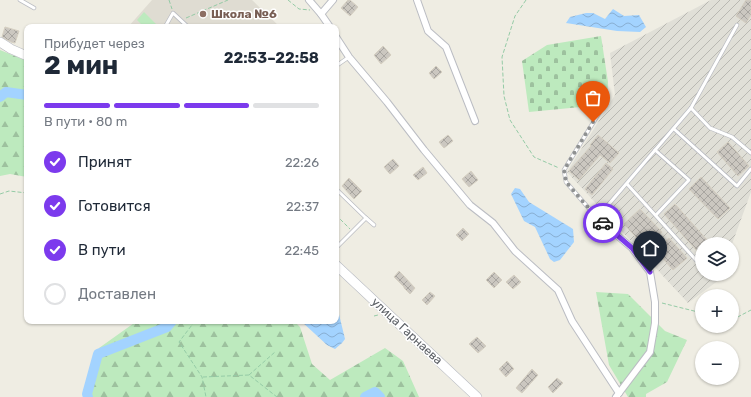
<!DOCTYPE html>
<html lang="ru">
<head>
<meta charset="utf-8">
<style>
	:root { --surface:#fff; --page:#f2f2f3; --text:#1f2937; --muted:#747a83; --line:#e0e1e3; --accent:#7c3aed }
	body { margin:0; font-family:Rubik,sans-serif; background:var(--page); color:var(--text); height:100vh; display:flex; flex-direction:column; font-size:15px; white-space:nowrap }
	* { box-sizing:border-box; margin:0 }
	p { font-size:13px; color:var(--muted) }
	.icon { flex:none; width:22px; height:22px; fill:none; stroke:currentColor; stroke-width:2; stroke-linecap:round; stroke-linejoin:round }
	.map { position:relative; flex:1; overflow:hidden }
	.drawer { position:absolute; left:24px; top:24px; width:315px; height:300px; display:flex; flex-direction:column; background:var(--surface); border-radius:8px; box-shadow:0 1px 3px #0004 }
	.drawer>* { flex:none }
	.buttons { position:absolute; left:695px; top:237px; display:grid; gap:8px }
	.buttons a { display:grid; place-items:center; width:44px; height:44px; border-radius:50%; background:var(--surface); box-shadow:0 1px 3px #0004; font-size:20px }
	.pin { position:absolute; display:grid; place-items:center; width:34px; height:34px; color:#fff; margin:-41px -17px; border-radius:50% 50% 50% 0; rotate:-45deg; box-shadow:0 0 4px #0007 }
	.pin .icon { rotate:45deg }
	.courier { position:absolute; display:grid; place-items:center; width:40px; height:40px; margin:-20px; border:3px solid #7c3aed; border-radius:50%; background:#fff; color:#222; box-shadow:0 1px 5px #0007 }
	.head em { font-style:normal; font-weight:700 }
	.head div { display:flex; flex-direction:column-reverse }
	.head { display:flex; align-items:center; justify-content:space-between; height:68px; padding:0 20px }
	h1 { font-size:26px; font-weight:700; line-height:30px }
	.bar { display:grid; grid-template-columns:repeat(4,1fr); gap:6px 4px; align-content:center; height:48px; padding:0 20px }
	.bar i { height:5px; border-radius:3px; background:var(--line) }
	.bar .selected { background:var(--accent) }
	.bar p { grid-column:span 4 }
	ol { padding:0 20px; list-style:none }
	li { display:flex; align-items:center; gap:12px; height:44px }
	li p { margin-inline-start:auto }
	li .icon { padding:4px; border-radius:50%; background:var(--accent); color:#fff; stroke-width:4 }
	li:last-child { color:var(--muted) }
	li i { width:22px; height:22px; border:2px solid var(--line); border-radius:50% }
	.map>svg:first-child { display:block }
</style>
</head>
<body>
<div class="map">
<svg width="751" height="397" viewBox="0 0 751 397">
	<defs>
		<pattern id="industrial-furrows" width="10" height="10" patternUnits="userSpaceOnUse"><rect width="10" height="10" fill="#e0dfd7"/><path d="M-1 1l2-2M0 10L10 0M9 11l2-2" fill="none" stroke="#b9b8b2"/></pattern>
		<pattern id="forest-firs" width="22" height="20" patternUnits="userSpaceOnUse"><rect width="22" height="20" fill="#bdeabe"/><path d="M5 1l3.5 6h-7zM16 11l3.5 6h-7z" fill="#9dc19e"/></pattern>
		<pattern id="cemetery-stones" width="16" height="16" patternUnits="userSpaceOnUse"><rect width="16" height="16" fill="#bdeabe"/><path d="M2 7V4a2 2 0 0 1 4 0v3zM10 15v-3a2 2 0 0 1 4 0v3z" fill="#9dc19e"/></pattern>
		<pattern id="water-waves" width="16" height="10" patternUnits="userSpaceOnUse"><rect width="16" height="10" fill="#a3d3ff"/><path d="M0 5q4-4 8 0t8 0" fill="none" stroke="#88aed2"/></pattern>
		<pattern id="building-cross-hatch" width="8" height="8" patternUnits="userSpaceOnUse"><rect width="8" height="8" fill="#cbc7c0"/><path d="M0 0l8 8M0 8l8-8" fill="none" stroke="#a8a5a0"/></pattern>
	</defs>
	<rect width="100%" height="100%" fill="#efede3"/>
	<path fill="url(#industrial-furrows)" d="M711 0H751V192L732 244H702V274H721L719 280 688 303 567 172 615 95 610 53Z"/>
	<path fill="#dfdcd2" d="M152 0H252L280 27H128Z"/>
	<g fill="url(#forest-firs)">
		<path d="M0 50 27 61V177L10 174 0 176Z"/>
		<path d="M596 292 628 294 665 331 687 340 667 382 646 394V397H628L609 365Z"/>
		<path d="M137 321H294L300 327 312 364 330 380 385 348 403 361 419 397H86L99 348Z"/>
	</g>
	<path fill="url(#cemetery-stones)" d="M601 36 608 82 607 101 591 106 529 112 522 61 547 45Z"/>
	<path fill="#bdeabe" d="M144 12 158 26 157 27H144L137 20Z"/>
	<g fill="url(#water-waves)">
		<path d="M613 9 624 16 639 15 646 27 640 32 617 31 566 23 570 17 586 13H593L605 19Z"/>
		<path d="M515 188 520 189 529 202 573 229 574 242 560 260 554 262 550 259 535 227 524 221 511 194Z"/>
		<path d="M336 305 337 306 345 339 342 343 335 349 327 345 301 321H336Z"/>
	</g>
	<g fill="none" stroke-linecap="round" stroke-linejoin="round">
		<g stroke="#a3d3ff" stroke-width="10">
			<path d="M0 97 6 92 27 95"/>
			<path d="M88 397 87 394 98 354 167 327 172 321"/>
			<path d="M365 397 375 392 380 397"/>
		</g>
	</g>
	<g fill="url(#building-cross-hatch)" stroke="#d5cfc1">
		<path d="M348 0H350L358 7 350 16 341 8Z"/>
		<path d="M746 0H751V15L746 23 736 16Z"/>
		<path d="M5 27 19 31 15 43 11 42 2 37Z"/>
		<path d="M383 46 391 55 381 64 374 55Z"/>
		<path d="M436 66 442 72 434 79 429 73Z"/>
		<path d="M448 135 453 141 444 148 439 142Z"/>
		<path d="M598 135 619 153 610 163 600 155 579 180 569 171 591 146 590 145Z"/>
		<path d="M728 142 749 166 738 176 717 152Z"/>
		<path d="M393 159 399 166 390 174 384 167Z"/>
		<path d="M606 163 613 169 592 195 585 189Z"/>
		<path d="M423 167 427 173 418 180 413 175Z"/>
		<path d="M471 171 478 180 469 187 462 179Z"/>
		<path d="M701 177 730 208 718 219 689 189Z"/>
		<path d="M349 178 362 191 354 199 342 186Z"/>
		<path d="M675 204 708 241 705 244H702V246L697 251 664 214Z"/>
		<path d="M640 209 662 232 645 247 624 224Z"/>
		<path d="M463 228 469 234 462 241 456 235Z"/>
		<path d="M669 238 687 258 673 270 655 250Z"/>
		<path d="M399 271 415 288 410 294 404 288V287L394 277Z"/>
		<path d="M494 272 502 280 494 288 486 280Z"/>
		<path d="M514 275 521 282 513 289 506 282Z"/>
		<path d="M430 292 435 296 427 305 422 300Z"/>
		<path d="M477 337 486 346 478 353 469 344Z"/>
		<path d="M507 361 514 369 506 377 499 369Z"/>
		<path d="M532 369 538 375 522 393 516 388Z"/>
		<path d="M557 378 563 383 553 393 548 387Z"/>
	</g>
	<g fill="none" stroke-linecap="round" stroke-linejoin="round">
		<defs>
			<g id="lane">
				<path d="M20 0 34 8"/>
				<path d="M165 27 173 13 188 27"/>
				<path d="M336 66 349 57"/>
				<path d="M691 108 710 128 732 137 751 153"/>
				<path d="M601 110 564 170 566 182 598 219 603 211 691 108 737 25"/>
				<path d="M674 129 737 186 751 169"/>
				<path d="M655 150 689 180 656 215"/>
				<path d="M627 184 696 260"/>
				<path d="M336 189 366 218 336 248"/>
				<path d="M366 218 374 225"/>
			</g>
			<g id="street">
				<path d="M309 0 321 14 330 27"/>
				<path d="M417 0 428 31 446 47 475 121"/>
				<path d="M321 14 333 0"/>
				<path d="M336 37 349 57 387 102 424 150 470 205 493 223 515 251 558 290 572 321 619 393"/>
				<path d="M598 219 632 248 650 272 655 302V323L650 352 616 397"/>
			</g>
			<g id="secondary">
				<path d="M0 42 11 49 27 56"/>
				<path d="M336 265 477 397"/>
			</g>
		</defs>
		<use href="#lane" stroke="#bbbdc3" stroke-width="4.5"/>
		<use href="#street" stroke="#bbbdc3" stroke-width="8"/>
		<use href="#secondary" stroke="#b9bcc3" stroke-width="10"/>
		<g stroke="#95cba6" stroke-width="1" stroke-dasharray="4 2" stroke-linecap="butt">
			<path d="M169 0 172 9"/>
			<path d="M288 0 299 9 310 10"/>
			<path d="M526 0 515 16 502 57 504 96 510 120 534 157 559 168"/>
			<path d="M186 18 228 0"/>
			<path d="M0 194 9 191 27 193"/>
			<path d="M336 215 350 229"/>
			<path d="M662 303 702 313"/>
			<path d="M374 316 378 315"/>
			<path d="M732 320 751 310"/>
			<path d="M195 321 179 342 202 377 206 397"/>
			<path d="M249 375 275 352"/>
			<path d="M203 377 249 375 277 397"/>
		</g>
		<use href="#lane" stroke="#fff" stroke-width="3"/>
		<use href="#street" stroke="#fff" stroke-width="6"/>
		<use href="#secondary" stroke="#fff" stroke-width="9"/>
	</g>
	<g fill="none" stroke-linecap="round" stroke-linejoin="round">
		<path stroke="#8f9191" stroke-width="4" stroke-dasharray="0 7.2" d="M593 122 564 170 566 182 598 219 603 223"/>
		<path stroke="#7c3aed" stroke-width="5" d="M603 223 632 248 650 272"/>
	</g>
	<circle fill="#8d6e63" stroke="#fff" stroke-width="1.5" cx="203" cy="14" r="4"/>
	<g text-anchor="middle" stroke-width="3" stroke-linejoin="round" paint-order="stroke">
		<g font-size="12" font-weight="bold" fill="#785e54" stroke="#fff" text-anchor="start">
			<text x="211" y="18">Школа №6</text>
		</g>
		<g font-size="12" fill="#5b5f65" stroke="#fff">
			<text transform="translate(407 331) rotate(43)" y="4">улица Гарнаева</text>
		</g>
	</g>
</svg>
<div class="buttons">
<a><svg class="icon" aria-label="layers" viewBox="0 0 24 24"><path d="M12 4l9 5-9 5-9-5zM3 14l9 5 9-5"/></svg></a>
<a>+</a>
<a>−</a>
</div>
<div class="pin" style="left:593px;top:122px;background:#ea580c"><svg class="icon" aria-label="bag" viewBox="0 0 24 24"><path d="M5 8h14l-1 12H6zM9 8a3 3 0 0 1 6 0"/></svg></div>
<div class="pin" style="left:650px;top:272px;background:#1f2937"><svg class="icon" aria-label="home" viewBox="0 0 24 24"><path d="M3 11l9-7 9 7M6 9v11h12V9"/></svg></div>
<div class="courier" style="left:603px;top:223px"><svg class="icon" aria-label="car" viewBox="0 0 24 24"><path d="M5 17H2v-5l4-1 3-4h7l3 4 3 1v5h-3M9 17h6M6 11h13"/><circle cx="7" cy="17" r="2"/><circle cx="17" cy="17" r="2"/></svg></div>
<section class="drawer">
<div class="head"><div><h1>2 мин</h1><p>Прибудет через</p></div><em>22:53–22:58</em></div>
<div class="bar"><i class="selected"></i><i class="selected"></i><i class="selected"></i><i></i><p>В пути · 80 m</p></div>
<ol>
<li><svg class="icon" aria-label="check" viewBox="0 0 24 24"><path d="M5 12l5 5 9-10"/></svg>Принят<p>22:26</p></li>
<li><svg class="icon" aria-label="check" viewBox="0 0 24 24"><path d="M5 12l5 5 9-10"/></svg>Готовится<p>22:37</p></li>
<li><svg class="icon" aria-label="check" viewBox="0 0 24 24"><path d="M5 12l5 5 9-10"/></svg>В пути<p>22:45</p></li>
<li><i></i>Доставлен</li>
</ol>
</section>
</div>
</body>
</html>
